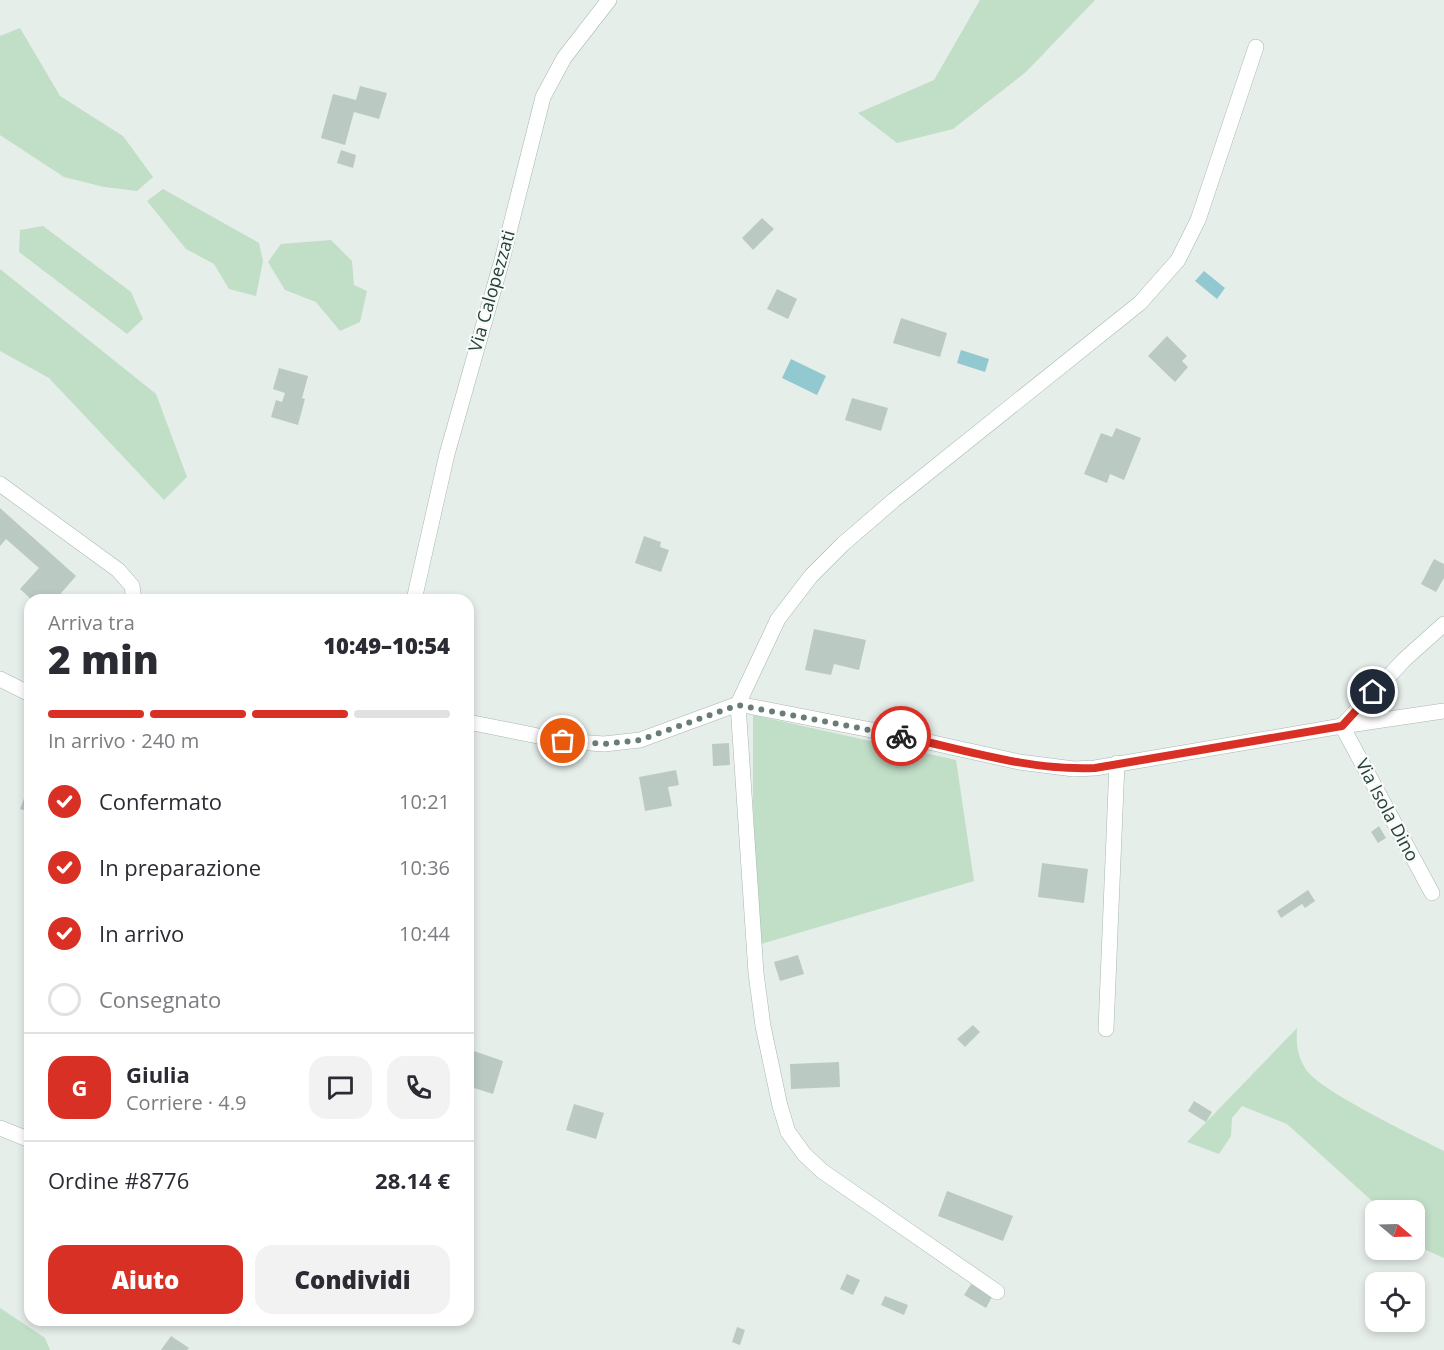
<!DOCTYPE html>
<html lang="it">
<head>
<meta charset="utf-8">
<style>
	:root { --surface:#fff; --page:#f2f2f3; --text:#2b2b33; --muted:#7c7c81; --line:#e1e1e2; --accent:#d93025 }
	body { margin:0; font-family:"Open Sans",sans-serif; background:var(--page); color:var(--text); height:100vh; display:flex; flex-direction:column; font-size:22px; white-space:nowrap }
	* { box-sizing:border-box; margin:0 }
	p { font-size:20px; color:var(--muted) }
	.icon { flex:none; width:33px; height:33px; fill:none; stroke:currentColor; stroke-width:2; stroke-linecap:round; stroke-linejoin:round }
	.map { position:relative; flex:1; overflow:hidden }
	.sheet { position:absolute; left:24px; top:594px; width:450px; height:732px; display:flex; flex-direction:column; background:var(--surface); border-radius:18px; box-shadow:0 3px 9px #0003 }
	.sheet>* { flex:none }
	.needle { width:39px; rotate:109deg }
	.controls { position:absolute; left:1365px; top:1200px; display:grid; gap:12px }
	.controls a { display:grid; place-items:center; width:60px; height:60px; border-radius:12px; background:var(--surface); box-shadow:0 3px 9px #0003; font-size:30px }
	.pin { position:absolute; display:grid; place-items:center; width:51px; height:51px; color:#fff; margin:-26px; border:3px solid #fff; border-radius:50%; box-shadow:0 2px 6px #0007 }
	.courier { position:absolute; display:grid; place-items:center; width:60px; height:60px; margin:-30px; border:4px solid #d93025; border-radius:50%; background:#fff; color:#222; box-shadow:0 2px 8px #0007 }
	.summary em { font-style:normal; font-weight:800 }
	.summary div { display:flex; flex-direction:column-reverse }
	.summary { display:flex; align-items:center; justify-content:space-between; height:102px; padding:0 24px }
	h1 { font-size:39px; font-weight:800; line-height:45px }
	.bar { display:grid; grid-template-columns:repeat(4,1fr); gap:9px 6px; align-content:center; height:72px; padding:0 24px }
	.bar i { height:8px; border-radius:4px; background:var(--line) }
	.bar .on { background:var(--accent) }
	.bar p { grid-column:span 4 }
	.line { display:flex; align-items:center; gap:15px; padding:0 24px; border-top:2px solid var(--line) }
	.line div { flex:1 }
	.round { display:grid; place-items:center; flex:none; width:63px; height:63px; border-radius:18px; background:var(--page) }
	ol { padding:0 24px; list-style:none }
	li { display:flex; align-items:center; gap:18px; height:66px }
	li p { margin-inline-start:auto }
	li .icon { padding:6px; border-radius:50%; background:var(--accent); color:#fff; stroke-width:4 }
	li:last-child { color:var(--muted) }
	li i { width:33px; height:33px; border:3px solid var(--line); border-radius:50% }
	.action { display:flex; gap:12px; margin-top:auto; padding:12px 24px }
	.action a { flex:1; height:69px; border-radius:18px; background:var(--accent); color:#fff; font-size:24px; font-weight:800; line-height:69px; text-align:center }
	.action a+a { background:var(--page); color:var(--text) }
	.map>svg:first-child { display:block }
</style>
</head>
<body>
<div class="map">
<svg width="1444" height="1350" viewBox="0 0 1444 1350">
	<rect width="100%" height="100%" fill="#e6eeea"/>
	<g fill="#c1dec7">
		<path d="M980 0H1095L1026 72 953 129 897 143 858 113 934 80Z"/>
		<path d="M20 28 60 96 123 136 153 177 137 191 104 187 64 177 0 135V36Z"/>
		<path d="M163 189 259 243 263 261 256 296 229 289 214 264 186 249 147 201Z"/>
		<path d="M43 226 131 292 143 319 127 334 19 252 20 230Z"/>
		<path d="M331 240 352 261 354 285 367 291 360 322 340 331 316 302 285 290 268 262 281 244Z"/>
		<path d="M0 269 156 394 187 477 164 500 49 378 0 351Z"/>
		<path d="M753 715 956 760 974 881 758 945 753 803Z"/>
		<path d="M1297 1028C1296 1044 1297 1055 1305 1068 1317 1090 1417 1137 1444 1151V1258L1426 1250 1415 1240 1414 1210H1382L1287 1124 1242 1106 1232 1118 1231 1136 1219 1154 1187 1142Z"/>
		<path d="M0 1308 45 1338 50 1350H0Z"/>
	</g>
	<g fill="#92c8cf">
		<path d="M1204 271 1225 288 1217 299 1195 281Z"/>
		<path d="M961 350 989 359 985 372 957 363Z"/>
		<path d="M791 359 826 376 817 395 782 378Z"/>
	</g>
	<g fill="#bbc9c3">
		<path d="M360 86 387 93 379 119 354 112 345 145 321 138 333 94 356 100Z"/>
		<path d="M341 150 356 155 353 168 337 163Z"/>
		<path d="M762 218 774 229 753 250 742 238Z"/>
		<path d="M777 289 797 299 788 319 767 309Z"/>
		<path d="M901 318 947 333 940 357 893 343Z"/>
		<path d="M1167 336 1187 356 1182 361 1188 367 1175 382 1148 356Z"/>
		<path d="M279 368 308 376 302 398 305 399 298 425 271 417 276 400 282 402 285 393 273 389Z"/>
		<path d="M852 398 888 408 881 431 845 420Z"/>
		<path d="M1116 428 1141 438 1124 480 1110 474 1107 483 1084 474 1101 433 1112 437Z"/>
		<path d="M0 508 76 576 55 600H32L20 589 39 568 6 539 0 546Z"/>
		<path d="M644 536 661 542 660 547 669 550 661 572 635 563Z"/>
		<path d="M1434 559 1444 564V578L1436 592 1421 584Z"/>
		<path d="M814 629 866 640 859 670 834 664 831 675 805 670Z"/>
		<path d="M729 743 730 765 713 766 712 744Z"/>
		<path d="M676 770 679 785 668 787 672 806 645 811 639 777Z"/>
		<path d="M26 793 30 794V812L20 809Z"/>
		<path d="M1379 826 1386 838 1378 843 1371 832Z"/>
		<path d="M1042 863 1088 869 1084 903 1038 897Z"/>
		<path d="M1308 890 1315 901 1305 908 1302 904 1281 918 1277 911Z"/>
		<path d="M798 955 804 974 780 981 774 962Z"/>
		<path d="M973 1025 980 1032 965 1047 957 1039Z"/>
		<path d="M468 1049 503 1061 493 1094 468 1086Z"/>
		<path d="M839 1062 840 1087 791 1089 790 1064Z"/>
		<path d="M1194 1101 1212 1112 1206 1122 1188 1111Z"/>
		<path d="M574 1104 604 1113 596 1139 566 1130Z"/>
		<path d="M947 1191 1013 1216 1003 1241 938 1216Z"/>
		<path d="M847 1274 860 1280 853 1295 840 1289Z"/>
		<path d="M971 1284 992 1297 986 1308 964 1295Z"/>
		<path d="M885 1296 908 1305 904 1315 881 1305Z"/>
		<path d="M737 1327 745 1330 740 1345 732 1342Z"/>
		<path d="M171 1336 189 1348 187 1350H161Z"/>
	</g>
	<g fill="none" stroke-linecap="round" stroke-linejoin="round">
		<defs>
			<g id="minor">
				<path d="M0 484 118 570 132 586 134 600"/>
				<path d="M414 600 447 454 502 260 543 97 564 58 609 0"/>
				<path d="M0 679 30 694"/>
				<path d="M468 722 563 741 604 744 640 740 738 704 897 735 1019 762 1074 769 1095 768 1342 726 1444 711"/>
				<path d="M1432 893 1342 726 1405 659 1444 624"/>
				<path d="M1106 1029 1117 763"/>
				<path d="M0 1128 30 1140"/>
				<path d="M997 1292 822 1171 804 1154 788 1132 780 1106 763 1026 756 973 738 704 778 619 811 576 843 544 894 500 1140 303 1178 260 1198 220 1256 47"/>
			</g>
		</defs>
		<use href="#minor" stroke="#a9b6b1" stroke-width="16"/>
		<use href="#minor" stroke="#fff" stroke-width="15"/>
	</g>
	<g fill="none" stroke-linecap="round" stroke-linejoin="round">
		<path stroke="#697d76" stroke-width="6" stroke-dasharray="0 10.8" d="M563 741 604 744 640 740 738 705 901 736"/>
		<path stroke="#d93025" stroke-width="8" d="M901 736C965 750 1030 771 1095 768L1342 726 1373 692"/>
	</g>
	<g text-anchor="middle" stroke-width="4.5" stroke-linejoin="round" paint-order="stroke">
		<g font-size="18" fill="#264038" stroke="#f7faf9">
			<text transform="translate(492 291) rotate(-74)" y="6">Via Calopezzati</text>
			<text transform="translate(1387 810) rotate(62)" y="6">Via Isola Dino</text>
		</g>
	</g>
</svg>
<div class="controls">
<a><svg class="needle" viewBox="-14 -14 28 28"><path d="M0-13l5 13h-10z" fill="#e53935"/><path d="M0 13l5-13h-10z" fill="#7c7c81"/></svg></a>
<a><svg class="icon" aria-label="locate" viewBox="0 0 24 24"><circle cx="12" cy="12" r="6"/><path d="M12 2v4M12 18v4M2 12h4M18 12h4"/></svg></a>
</div>
<div class="pin" style="left:563px;top:741px;background:#ea580c"><svg class="icon" aria-label="bag" viewBox="0 0 24 24"><path d="M5 8h14l-1 12H6zM9 8a3 3 0 0 1 6 0"/></svg></div>
<div class="pin" style="left:1373px;top:692px;background:#1f2937"><svg class="icon" aria-label="home" viewBox="0 0 24 24"><path d="M3 11l9-7 9 7M6 9v11h12V9"/></svg></div>
<div class="courier" style="left:901px;top:736px"><svg class="icon" aria-label="bike" viewBox="0 0 24 24"><circle cx="6" cy="16" r="4"/><circle cx="18" cy="16" r="4"/><path d="M6 16l4-8h5l3 8M10 8l3 8H6M13 5h3"/></svg></div>
<section class="sheet">
<div class="summary"><div><h1>2 min</h1><p>Arriva tra</p></div><em>10:49–10:54</em></div>
<div class="bar"><i class="on"></i><i class="on"></i><i class="on"></i><i></i><p>In arrivo · 240 m</p></div>
<ol>
<li><svg class="icon" aria-label="check" viewBox="0 0 24 24"><path d="M5 12l5 5 9-10"/></svg>Confermato<p>10:21</p></li>
<li><svg class="icon" aria-label="check" viewBox="0 0 24 24"><path d="M5 12l5 5 9-10"/></svg>In preparazione<p>10:36</p></li>
<li><svg class="icon" aria-label="check" viewBox="0 0 24 24"><path d="M5 12l5 5 9-10"/></svg>In arrivo<p>10:44</p></li>
<li><i></i>Consegnato</li>
</ol>
<div class="line" style="height:108px"><b class="round" style="background:var(--accent);color:#fff">G</b><div><b>Giulia</b><p>Corriere · 4.9</p></div><a class="round"><svg class="icon" aria-label="chat" viewBox="0 0 24 24"><path d="M4 5h16v11H9l-5 4z"/></svg></a><a class="round"><svg class="icon" aria-label="phone" viewBox="0 0 24 24"><path d="M5 4h4l2 5-3 2q2 4 5 5l2-3 5 2v4C11 20 4 13 5 4z"/></svg></a></div>
<div class="line" style="height:78px"><div>Ordine #8776</div><b>28.14 €</b></div>
<div class="action"><a>Aiuto</a><a>Condividi</a></div>
</section>
</div>
</body>
</html>
